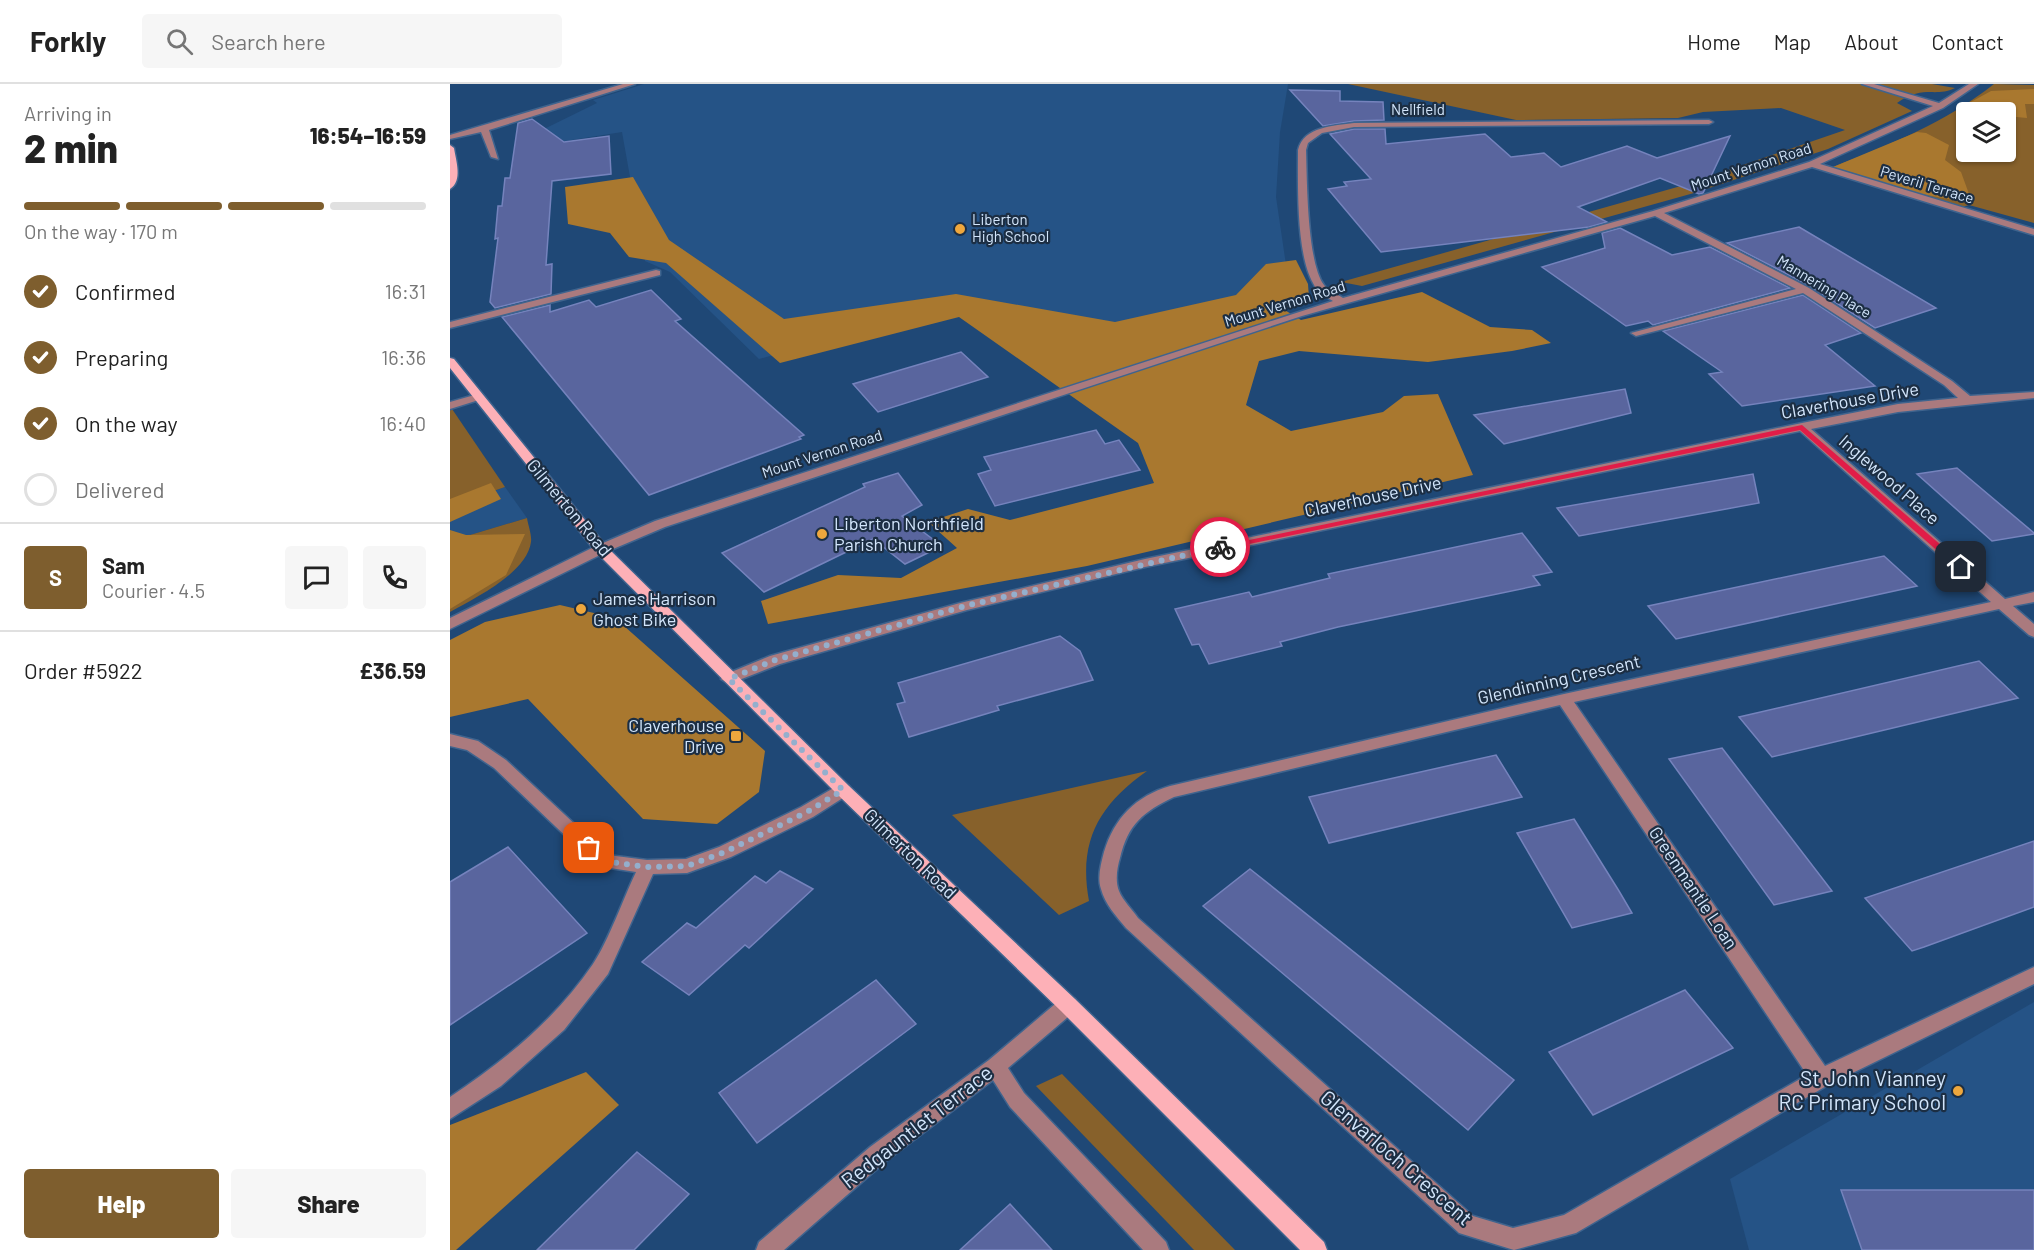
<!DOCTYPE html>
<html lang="en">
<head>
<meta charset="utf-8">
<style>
	:root { --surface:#fff; --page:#f6f6f6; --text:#222; --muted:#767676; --line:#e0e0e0; --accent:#7e5e2e }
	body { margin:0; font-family:Barlow,sans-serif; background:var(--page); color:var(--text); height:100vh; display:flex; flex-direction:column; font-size:22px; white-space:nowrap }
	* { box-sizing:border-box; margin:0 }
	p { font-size:20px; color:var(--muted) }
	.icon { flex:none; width:33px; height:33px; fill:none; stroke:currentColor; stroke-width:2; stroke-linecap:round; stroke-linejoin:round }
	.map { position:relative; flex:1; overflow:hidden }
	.panel { display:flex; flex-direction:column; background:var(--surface); width:450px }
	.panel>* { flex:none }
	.controls { position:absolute; left:1506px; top:18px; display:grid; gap:12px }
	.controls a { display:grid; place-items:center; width:60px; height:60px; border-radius:6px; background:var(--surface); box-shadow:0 2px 4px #0004; font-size:30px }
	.pin { position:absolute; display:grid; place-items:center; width:51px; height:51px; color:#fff; margin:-26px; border-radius:12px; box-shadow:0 3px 9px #0006 }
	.courier { position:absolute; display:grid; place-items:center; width:60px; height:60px; margin:-30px; border:4px solid #e11d48; border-radius:50%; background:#fff; color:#222; box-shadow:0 2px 8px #0007 }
	.headline em { font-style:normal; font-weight:800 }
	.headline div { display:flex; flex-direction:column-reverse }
	.headline { display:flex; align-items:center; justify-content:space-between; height:102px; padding:0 24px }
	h1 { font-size:39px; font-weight:800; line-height:45px }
	.bar { display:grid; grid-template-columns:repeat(4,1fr); gap:9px 6px; align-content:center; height:72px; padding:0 24px }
	.bar i { height:8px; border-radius:4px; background:var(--line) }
	.bar .active { background:var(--accent) }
	.bar p { grid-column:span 4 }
	.line { display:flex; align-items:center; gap:15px; padding:0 24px; border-top:2px solid var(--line) }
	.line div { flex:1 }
	.round { display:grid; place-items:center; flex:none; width:63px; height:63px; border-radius:6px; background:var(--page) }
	ol { padding:0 24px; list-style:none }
	li { display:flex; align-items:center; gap:18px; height:66px }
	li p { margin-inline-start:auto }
	li .icon { padding:6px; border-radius:50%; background:var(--accent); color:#fff; stroke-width:4 }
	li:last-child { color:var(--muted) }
	li i { width:33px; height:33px; border:3px solid var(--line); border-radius:50% }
	.button { display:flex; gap:12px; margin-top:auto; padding:12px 24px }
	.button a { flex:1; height:69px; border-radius:6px; background:var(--accent); color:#fff; font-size:24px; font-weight:800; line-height:69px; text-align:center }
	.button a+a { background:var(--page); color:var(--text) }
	header { display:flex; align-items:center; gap:36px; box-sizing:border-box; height:84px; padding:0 30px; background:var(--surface); border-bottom:2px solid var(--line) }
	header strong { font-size:28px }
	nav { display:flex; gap:33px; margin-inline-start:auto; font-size:21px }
	.search { width:420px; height:54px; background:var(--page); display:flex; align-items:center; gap:15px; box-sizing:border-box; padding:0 21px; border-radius:6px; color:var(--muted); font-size:22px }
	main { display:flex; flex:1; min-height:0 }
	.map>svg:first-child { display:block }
</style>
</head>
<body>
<header>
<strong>Forkly</strong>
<div class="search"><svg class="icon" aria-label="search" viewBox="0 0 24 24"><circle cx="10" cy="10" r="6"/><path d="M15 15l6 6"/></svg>Search here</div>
<nav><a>Home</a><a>Map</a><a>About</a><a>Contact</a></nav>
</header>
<main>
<section class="panel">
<div class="headline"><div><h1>2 min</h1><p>Arriving in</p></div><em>16:54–16:59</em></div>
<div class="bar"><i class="active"></i><i class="active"></i><i class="active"></i><i></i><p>On the way · 170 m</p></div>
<ol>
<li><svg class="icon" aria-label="check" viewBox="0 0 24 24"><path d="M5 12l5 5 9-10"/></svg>Confirmed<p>16:31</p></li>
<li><svg class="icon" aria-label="check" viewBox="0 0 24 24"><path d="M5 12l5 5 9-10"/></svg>Preparing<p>16:36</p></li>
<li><svg class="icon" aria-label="check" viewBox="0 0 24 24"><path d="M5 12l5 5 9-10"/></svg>On the way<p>16:40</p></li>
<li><i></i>Delivered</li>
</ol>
<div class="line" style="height:108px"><b class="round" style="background:var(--accent);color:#fff">S</b><div><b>Sam</b><p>Courier · 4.5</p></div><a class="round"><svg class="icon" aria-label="chat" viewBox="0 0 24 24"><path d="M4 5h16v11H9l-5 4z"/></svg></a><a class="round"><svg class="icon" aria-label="phone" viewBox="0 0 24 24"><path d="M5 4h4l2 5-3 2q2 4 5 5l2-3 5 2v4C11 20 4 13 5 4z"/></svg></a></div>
<div class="line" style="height:78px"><div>Order #5922</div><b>£36.59</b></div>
<div class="button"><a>Help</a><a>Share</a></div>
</section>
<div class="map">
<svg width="1584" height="1166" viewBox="0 0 1584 1166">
	<rect width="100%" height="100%" fill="#1f4876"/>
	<g fill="#255386">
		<path d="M194 0H838L830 48 826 113 840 208 580 279 501 222 309 275 220 188 195 177 172 48 96 60 90 47 147 19 143 16Z"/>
		<path d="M55 403 77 434 0 457V422Z"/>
		<path d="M1584 918V1166H1299L1280 1095Z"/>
	</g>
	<g fill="#87612b" fill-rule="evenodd">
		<path d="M898 0H1482L1505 4C1485 14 1474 0 1447 19L1462 27 1378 65 1244 109 912 202 891 198 1238 100 1395 46 1331 24 1253 28 1228 34 1066 36Z"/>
		<path d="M1544 0 1584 1V139L1519 121 1512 123 1383 83C1440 61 1496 38 1544 0ZM1516 28H1556V68H1516Z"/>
		<path d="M0 322 55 403 0 422Z"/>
		<path d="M77 434C78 441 82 451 81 458 77 489 25 514 0 528V457Z"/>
		<path d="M697 687C649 721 628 757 639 817L609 831 502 731Z"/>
		<path d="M612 990 785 1166H744L586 1002Z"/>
	</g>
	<g fill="#a9782f">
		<path d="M1584 5V20H1575L1577 34 1556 32V28H1540L1519 22V19L1541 7Z"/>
		<path d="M1467 48 1476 49 1499 61 1495 76 1511 88 1519 110 1515 118 1471 110 1383 83Z"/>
		<path d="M183 93 219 156 334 235 506 210 665 238 786 211 816 180 846 176 858 200 859 214 833 225 851 236 972 208 1040 243 1082 246 1101 259 1062 267 978 278 849 267 809 277 796 321 841 347 933 328 954 312 988 310 1023 391 637 482 318 540 311 517 388 491 451 494 507 464 478 438 518 425 560 436 704 399 688 359 509 233 330 279 216 179 179 173 160 149 118 140 115 103Z"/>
		<path d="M41 399 51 415 0 438V415Z"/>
		<path d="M0 446 16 451 75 450 56 491 0 525Z"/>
		<path d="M110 521 165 534 315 667 309 708 267 740 193 735 78 615 0 633V556L35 538Z"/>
		<path d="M136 988 169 1021 6 1166H0V1041Z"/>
	</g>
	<g fill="#59659e" stroke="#7583bd" stroke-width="1.5">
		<path d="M840 6 890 7V17L933 18 934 36 904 37 873 42Z"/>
		<path d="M82 35 114 58 159 52 161 90 102 97 96 181 102 180 101 210 45 224 40 218 48 154 45 155 48 122H52L55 94H60L68 39Z"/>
		<path d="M904 45H935L936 60 1035 50 1061 73 1094 69 1111 83 1177 62 1207 74 1280 52 1253 109 1249 110 1210 94 1128 123 1157 138 1139 143 931 168 878 105 897 102 894 98 921 95 880 50Z"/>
		<path d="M1349 143 1486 224 1425 244 1360 202 1277 159Z"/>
		<path d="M1170 144 1222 171 1260 163 1340 204 1203 241 1198 237 1176 242 1092 183 1155 164 1152 149Z"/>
		<path d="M201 206 231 235 225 237 354 351 349 353 351 355 199 411 52 233 100 221V228L139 216 146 223Z"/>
		<path d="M1353 211 1411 249 1375 261 1425 302 1292 322 1259 290 1272 288 1213 247Z"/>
		<path d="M511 268 538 293 428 328 403 300Z"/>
		<path d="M1175 305 1181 329 1054 360 1024 331Z"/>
		<path d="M646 346 655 360 669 356 690 386 545 422 528 390 541 386 534 373Z"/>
		<path d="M1507 384 1584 449V450L1542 457 1467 390Z"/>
		<path d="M448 389 472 421 452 432 492 462 455 480 423 455 314 508 272 469 415 403 413 400Z"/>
		<path d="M1303 390 1309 419 1129 452 1107 424Z"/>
		<path d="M1072 449 1102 488 1083 492 1090 501 888 543 830 558 832 562 759 580 749 560 742 561 725 525 799 508 802 513 880 494 878 490Z"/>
		<path d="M1434 472 1467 502 1226 555 1198 522Z"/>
		<path d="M610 552 630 567 643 596 547 622 549 626 459 653 447 620 455 618 448 599Z"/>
		<path d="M1529 577 1568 614 1322 673 1289 633Z"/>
		<path d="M1272 664 1382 807 1324 821 1219 675Z"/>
		<path d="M1046 671 1072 713 879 759 859 713Z"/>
		<path d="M1124 735 1169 807 1182 829 1122 844 1067 749Z"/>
		<path d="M1584 757V823L1474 863 1462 867 1415 814Z"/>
		<path d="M58 763 137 849 0 941V798Z"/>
		<path d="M800 785 1064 996 1018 1046 753 822Z"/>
		<path d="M330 787 363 805 299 864 295 861 239 911 192 878 237 839 246 844 305 792 316 799Z"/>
		<path d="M426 896 466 940 307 1059 269 1009Z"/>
		<path d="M1235 906 1283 964 1143 1031 1099 968Z"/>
		<path d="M187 1068 239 1110 184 1166H87Z"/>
		<path d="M1391 1106H1584V1166H1412Z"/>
		<path d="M560 1120 602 1166H510Z"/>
	</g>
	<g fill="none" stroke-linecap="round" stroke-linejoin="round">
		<defs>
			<g id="minor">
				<path d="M173 0H185L39 46 48 75 41 73 31 48 0 55V51Z"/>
				<path d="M1412 0H1424L1489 19 1519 0H1528L1493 24 1370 80 1584 145V151L1362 83 1214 129 1359 204 1502 297 1520 312 1584 308V314L1448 328 1361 345 1555 515 1584 508V518L1563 522 1584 540V553L1579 551 1549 525 1124 618 1375 982 1584 883V900L1378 1001 1126 1149 1064 1166 1009 1149 676 844C666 832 655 820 651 805 647 793 651 780 654 768 664 734 686 712 720 702L1114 610 1541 518 1350 347 695 483 517 526 330 580 279 600 271 595 274 591 320 572 510 519 695 475 1352 339 1448 320 1508 314 1494 301 1353 209 1186 252 1181 249 1346 205 1205 132 852 232 215 443 156 468 0 545V534L146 462 205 437 883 217C875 212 867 208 863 199 846 169 848 101 848 66 854 42 884 42 904 39L1259 36 1263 38 1259 40 904 43 872 49 858 59 856 66C857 95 857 179 874 201 878 207 887 210 893 214L1203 127 1359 78 1483 22ZM1110 621 1357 991 1114 1131 1063 1144 1023 1132 688 834C682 825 673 817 669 807 665 797 667 784 670 774 678 740 693 728 724 713Z"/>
				<path d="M206 186 210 187V191L0 244V238Z"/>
				<path d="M28 310 32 311V315L0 325V318Z"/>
				<path d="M0 650 28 657 56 676 158 771 197 776 236 775 269 763 351 723 387 702 393 700 399 702 401 706 399 710 363 733 281 773 237 789 203 790 158 890 114 946 51 1002 0 1035V1013C54 977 106 935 143 880 159 856 173 815 186 788L147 782 44 684 17 666 0 662Z"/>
				<path d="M618 913 625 915 628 921 625 927 558 984 574 1009 716 1158 719 1166H693L560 1023 543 996 436 1077 334 1166H306L309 1158 420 1063 539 976 611 915Z"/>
			</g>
			<g id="major">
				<path d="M0 61 4 64C6 77 13 97 0 105Z"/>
				<path d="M0 274 4 275 156 462 399 702 625 915 874 1158 877 1166H850L611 927 387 710 146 468 0 284Z"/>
			</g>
		</defs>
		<use href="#minor" stroke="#3f648e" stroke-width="3"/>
		<use href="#major" stroke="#3f648e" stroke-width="3"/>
		<use href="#minor" fill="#aa7a7e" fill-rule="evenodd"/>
		<use href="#major" fill="#fdb0b7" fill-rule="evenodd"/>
	</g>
	<path fill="#e11d48" d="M1352 341 1514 481V485H1508L1350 346 770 466 766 463Z"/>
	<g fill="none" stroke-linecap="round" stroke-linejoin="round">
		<path stroke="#94afcd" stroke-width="6" stroke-dasharray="0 10.8" d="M139 764 153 777 197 783 237 782 275 768 357 728 393 706 279 595 325 576 515 522 770 463"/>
	</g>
	<g fill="#eea73d" stroke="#1c2e43" stroke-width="2">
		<circle cx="510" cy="145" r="6"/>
		<circle cx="372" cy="450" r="6"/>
		<circle cx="131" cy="525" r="6"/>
		<rect x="280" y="646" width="12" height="12" rx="3"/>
		<circle cx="1508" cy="1007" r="6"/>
	</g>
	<g text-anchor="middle" stroke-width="4.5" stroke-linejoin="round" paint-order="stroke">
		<g font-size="15" fill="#d3e6fc" stroke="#1c2e43">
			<text x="968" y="31">Nellfield</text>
			<text transform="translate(1301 83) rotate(-18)" y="5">Mount Vernon Road</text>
			<text transform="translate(1477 101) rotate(17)" y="5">Peveril Terrace</text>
			<text transform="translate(1374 203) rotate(31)" y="5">Mannering Place</text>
			<text transform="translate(835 220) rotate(-17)" y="5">Mount Vernon Road</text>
			<text transform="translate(372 370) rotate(-18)" y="5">Mount Vernon Road</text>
		</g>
		<g font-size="15" fill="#d3e6fc" stroke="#1c2e43" text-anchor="start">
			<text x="522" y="141">Liberton<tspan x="522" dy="17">High School</tspan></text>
		</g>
		<g font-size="18" fill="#d3e6fc" stroke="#1c2e43">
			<text transform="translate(1400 317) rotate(-10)" y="6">Claverhouse Drive</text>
			<text transform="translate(1439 396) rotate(41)" y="6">Inglewood Place</text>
			<text transform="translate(923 413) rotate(-12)" y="6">Claverhouse Drive</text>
			<text transform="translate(119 424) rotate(50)" y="6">Gilmerton Road</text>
			<text transform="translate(1109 596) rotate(-13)" y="6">Glendinning Crescent</text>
			<text transform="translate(460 770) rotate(44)" y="6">Gilmerton Road</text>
			<text transform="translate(1243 804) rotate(56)" y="6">Greenmantle Loan</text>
		</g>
		<g font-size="18" fill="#d3e6fc" stroke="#1c2e43" text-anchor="start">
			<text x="384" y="446">Liberton Northfield<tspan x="384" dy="21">Parish Church</tspan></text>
			<text x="143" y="521">James Harrison<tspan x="143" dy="21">Ghost Bike</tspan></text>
			<text x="274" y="648" text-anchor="end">Claverhouse<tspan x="274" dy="21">Drive</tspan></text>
		</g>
		<g font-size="21" fill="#d3e6fc" stroke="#1c2e43" text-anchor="end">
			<text x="1496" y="1002">St John Vianney<tspan x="1496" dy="24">RC Primary School</tspan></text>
		</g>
		<g font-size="21" fill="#d3e6fc" stroke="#1c2e43">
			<text transform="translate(467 1043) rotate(-38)" y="7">Redgauntlet Terrace</text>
			<text transform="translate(946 1074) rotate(41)" y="7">Glenvarloch Crescent</text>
		</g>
	</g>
</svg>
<div class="controls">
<a><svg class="icon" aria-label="layers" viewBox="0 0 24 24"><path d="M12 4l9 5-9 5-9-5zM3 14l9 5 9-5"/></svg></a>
</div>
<div class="pin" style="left:139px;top:764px;background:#ea580c"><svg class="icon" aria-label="bag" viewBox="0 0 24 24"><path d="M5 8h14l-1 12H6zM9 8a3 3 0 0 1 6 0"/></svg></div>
<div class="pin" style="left:1511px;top:483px;background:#1f2937"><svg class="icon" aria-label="home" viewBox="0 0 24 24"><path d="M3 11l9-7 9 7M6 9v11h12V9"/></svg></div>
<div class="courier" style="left:770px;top:463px"><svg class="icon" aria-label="bike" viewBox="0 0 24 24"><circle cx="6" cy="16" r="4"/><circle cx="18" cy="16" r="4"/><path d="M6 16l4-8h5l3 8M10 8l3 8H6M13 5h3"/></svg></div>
</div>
</main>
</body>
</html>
